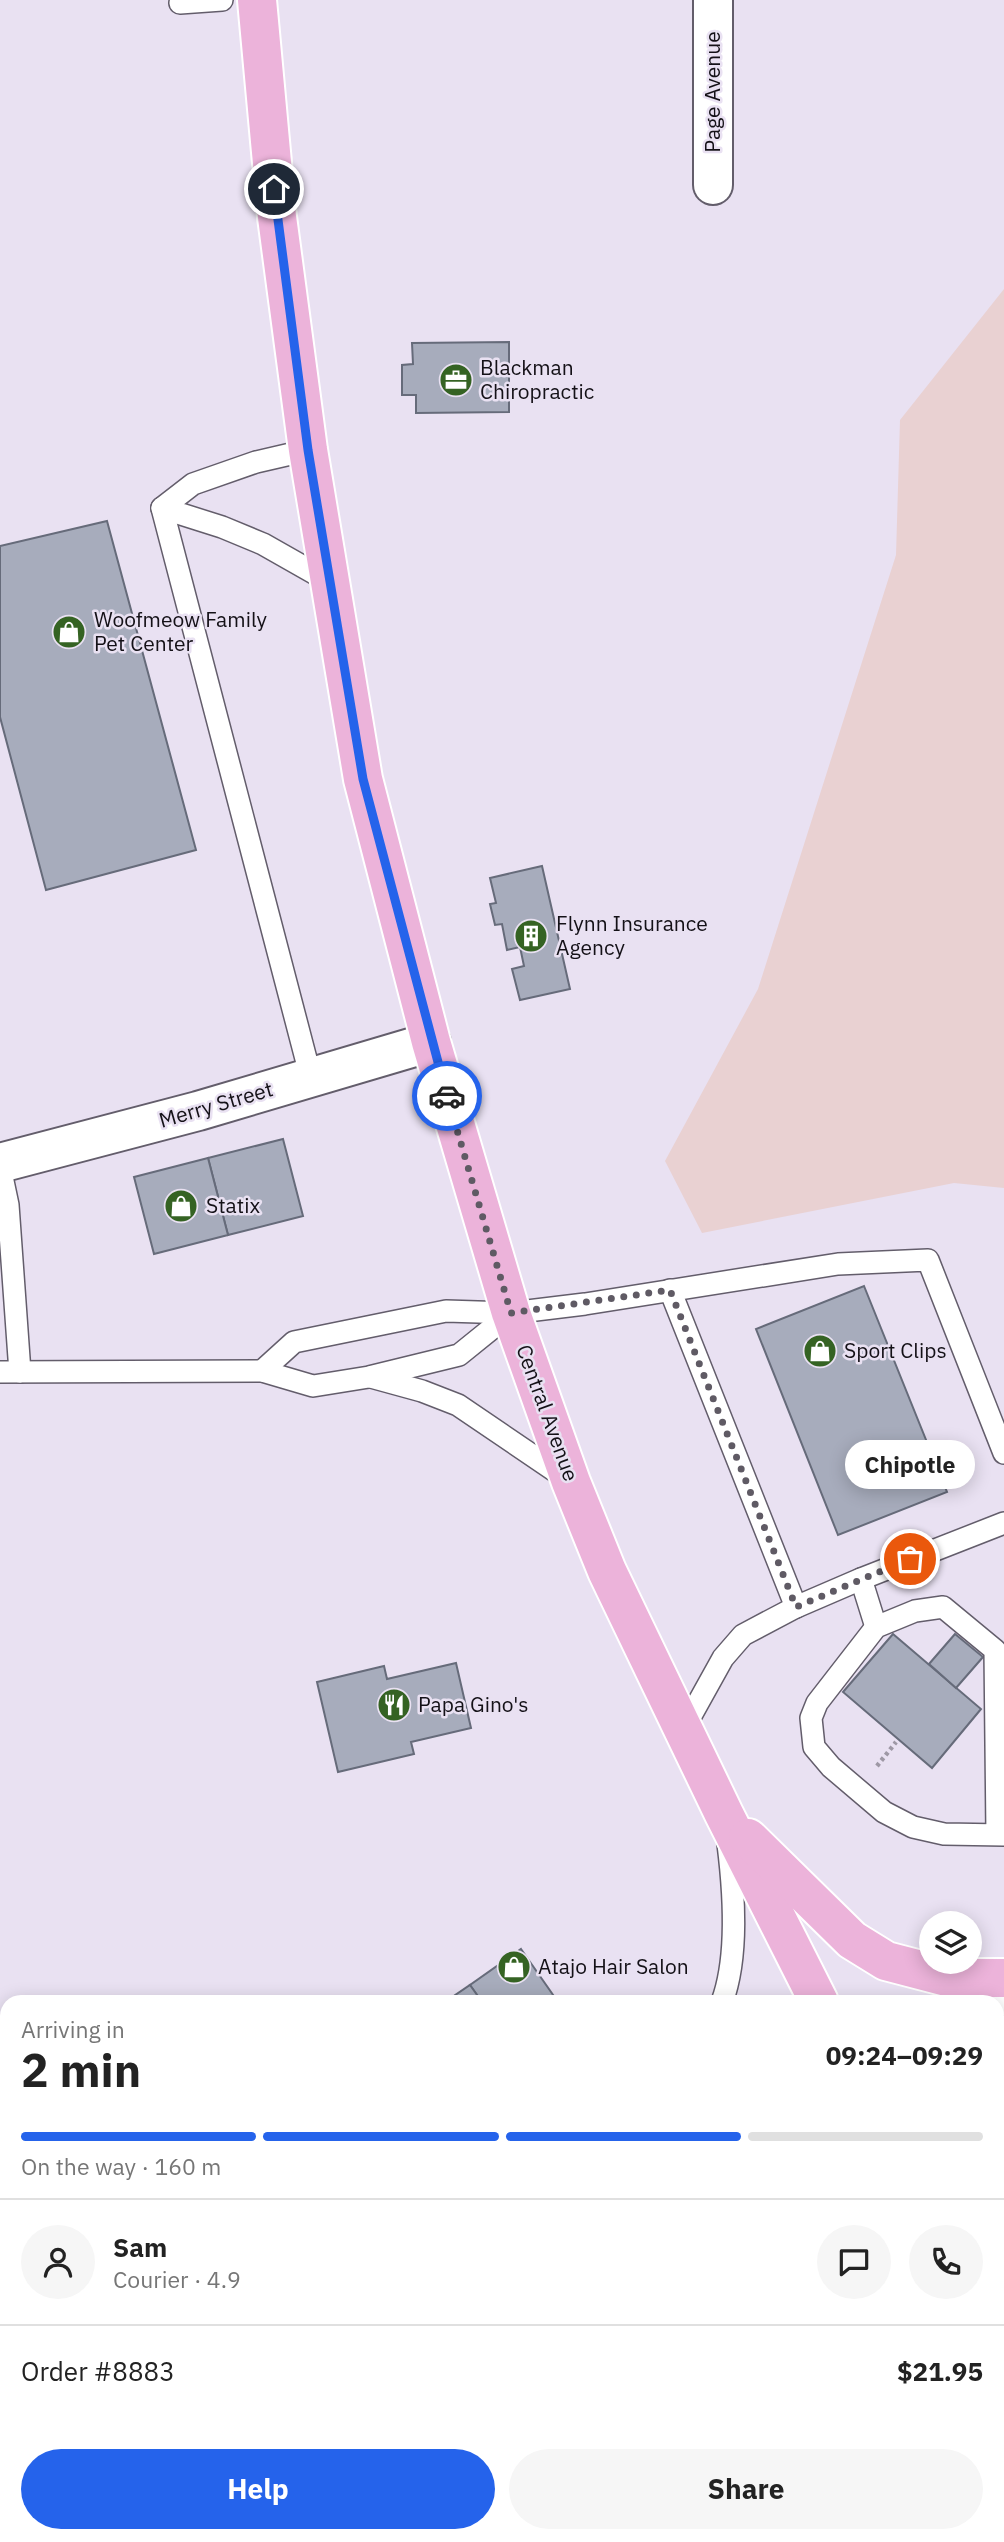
<!DOCTYPE html>
<html lang="en">
<head>
<meta charset="utf-8">
<style>
	:root { --surface:#fff; --page:#f6f6f6; --text:#222; --muted:#767676; --line:#e0e0e0; --accent:#2563eb }
	body { margin:0; font-family:"IBM Plex Sans",sans-serif; background:var(--page); color:var(--text); height:100vh; display:flex; flex-direction:column; font-size:26px; white-space:nowrap }
	* { box-sizing:border-box; margin:0 }
	p { font-size:23px; color:var(--muted) }
	.icon { flex:none; width:38px; height:38px; fill:none; stroke:currentColor; stroke-width:2; stroke-linecap:round; stroke-linejoin:round }
	.map { position:relative; flex:1; overflow:hidden }
	.panel { position:absolute; left:0px; top:1995px; width:1004px; height:548px; display:flex; flex-direction:column; background:var(--surface); border-radius:21px 21px 0 0; box-shadow:0 4px 18px #0003 }
	.panel>* { flex:none }
	.controls { position:absolute; left:919px; top:1911px; display:grid; gap:14px }
	.controls a { display:grid; place-items:center; width:63px; height:63px; border-radius:50%; background:var(--surface); box-shadow:0 4px 18px #0003; font-size:35px }
	.pin { position:absolute; display:grid; place-items:center; width:60px; height:60px; color:#fff; margin:-30px; border:4px solid #fff; border-radius:50%; box-shadow:0 2px 7px #0007 }
	.courier { position:absolute; display:grid; place-items:center; width:70px; height:70px; margin:-35px; border:5px solid #2563eb; border-radius:50%; background:#fff; color:#222; box-shadow:0 2px 9px #0007 }
	.bubble { position:absolute; height:49px; border-radius:24px; background:var(--surface); box-shadow:0 4px 18px #0003; font-size:23px; font-weight:700; line-height:49px; text-align:center }
	.head em { font-style:normal; font-weight:700 }
	.head div { display:flex; flex-direction:column-reverse }
	.head { display:flex; align-items:center; justify-content:space-between; height:119px; padding:0 21px }
	h1 { font-size:46px; font-weight:700; line-height:52px }
	.bar { display:grid; grid-template-columns:repeat(4,1fr); gap:10px 7px; align-content:center; height:84px; padding:0 21px }
	.bar i { height:9px; border-radius:5px; background:var(--line) }
	.bar .active { background:var(--accent) }
	.bar p { grid-column:span 4 }
	.line { display:flex; align-items:center; gap:18px; padding:0 21px; border-top:2px solid var(--line) }
	.line div { flex:1 }
	.round { display:grid; place-items:center; flex:none; width:74px; height:74px; border-radius:37px; background:var(--page) }
	.action { display:flex; gap:14px; margin-top:auto; padding:14px 21px }
	.action a { flex:1; height:80px; border-radius:42px; background:var(--accent); color:#fff; font-size:28px; font-weight:700; line-height:80px; text-align:center }
	.action a+a { background:var(--page); color:var(--text) }
	.map>svg:first-child { display:block }
</style>
</head>
<body>
<div class="map">
<svg width="1004" height="2542" viewBox="0 0 1004 2542">
	<rect width="100%" height="100%" fill="#e9e1f2"/>
	<path fill="#e9d1d2" d="M1004 289V1188L954 1183 702 1233 665 1161 758 989 896 555 900 420Z"/>
	<g fill="#a7acbc" stroke="#666b7a" stroke-width="2">
		<path d="M509 342V412L416 413V395H402V365L413 364 412 343Z"/>
		<path d="M107 521 196 850 46 890 0 717V546Z"/>
		<path d="M542 866 570 989 520 1000 512 969 524 966 520 947 507 950 502 924 495 925 490 904 496 903 490 878Z"/>
		<path d="M283 1139 303 1216 228 1235 208 1158Z"/>
		<path d="M208 1158 228 1235 154 1254 134 1177Z"/>
		<path d="M864 1286 947 1492 838 1535 756 1329Z"/>
		<path d="M893 1634 981 1709 932 1768 843 1692Z"/>
		<path d="M955 1634 983 1657 956 1688 929 1664Z"/>
		<path d="M456 1663 471 1728 411 1742 414 1754 338 1772 317 1682 384 1666 387 1679Z"/>
		<path d="M521 1949 558 2002H482L470 1985Z"/>
		<path d="M470 1985 482 2002H445Z"/>
	</g>
	<g fill="none" stroke-linecap="round" stroke-linejoin="round">
		<defs>
			<g id="lane">
				<path d="M180 3 222 0"/>
				<path d="M308 450 256 462 193 484 162 508 222 527 263 544 330 582"/>
				<path d="M162 508 311 1078"/>
				<path d="M0 1167 8 1205 20 1372"/>
				<path d="M670 1290 796 1607"/>
				<path d="M262 1371 294 1342 446 1311 511 1313 585 1304 838 1264 928 1260 1004 1453"/>
				<path d="M0 1372 262 1371 313 1386 369 1377 459 1355 511 1313"/>
				<path d="M371 1377 422 1391 458 1405 567 1479"/>
				<path d="M861 1579 876 1627"/>
				<path d="M683 1730 723 1658 743 1635 796 1607 861 1579 1004 1523"/>
				<path d="M997 1835 995 1650 943 1607 915 1611 876 1627 817 1703 811 1718 814 1747 831 1767 884 1812 913 1827 944 1834 1004 1835"/>
				<path d="M722 2002C739 1956 734 1892 728 1844"/>
				<path d="M0 2432H7"/>
				<path d="M481 2536 482 2542"/>
			</g>
			<g id="street">
				<path d="M713 185V0"/>
				<path d="M0 1163 198 1111 431 1042"/>
			</g>
			<path id="secondary" d="M984 2002 1004 1995"/>
			<g id="primary">
				<path d="M257 0 277 217 308 450 363 779 431 1042 511 1313 571 1482 607 1571 724 1814 819 2002"/>
				<path d="M748 1838 852 1940 886 1961 951 1978H1004"/>
				<path d="M998 2073 1004 2067"/>
				<path d="M924 2536V2542"/>
			</g>
		</defs>
		<use href="#lane" stroke="#635d6b" stroke-width="24"/>
		<use href="#street" stroke="#635d6b" stroke-width="42"/>
		<use href="#secondary" stroke="#635d6b" stroke-width="42"/>
		<use href="#primary" stroke="#fff" stroke-width="42"/>
		<g stroke="#9e98a5" stroke-width="4.5" stroke-dasharray="3.5 3.5" stroke-linecap="butt">
			<path d="M877 1766 896 1742"/>
			<path d="M998 2182 1004 2181"/>
		</g>
		<use href="#lane" stroke="#fff" stroke-width="21"/>
		<use href="#street" stroke="#fff" stroke-width="38"/>
		<use href="#secondary" stroke="#fff" stroke-width="38"/>
		<use href="#primary" stroke="#ecb3da" stroke-width="38"/>
	</g>
	<g fill="none" stroke-linecap="round" stroke-linejoin="round">
		<path stroke="#5f5a64" stroke-width="7" stroke-dasharray="0 12.6" d="M447 1096 511 1313 670 1290 796 1607 910 1559"/>
		<path stroke="#2563eb" stroke-width="9" d="M274 189 308 450 363 779 447 1096"/>
	</g>
	<defs>
		<symbol id="office-disc" viewBox="-11 -11 22 22"><circle r="9.5" fill="#356323" stroke="#e9e1f2"/><path d="M-6-3h4V-5.5h4V-3h4V5H-6ZM-1-4.5V-3h2v-1.5ZM-6 0V1H6V0Z" fill="#fff"/></symbol>
		<symbol id="shop-disc" viewBox="-11 -11 22 22"><circle r="9.5" fill="#356323" stroke="#e9e1f2"/><path d="M-5-2.5h2.3a2.7 3.5 0 0 1 5.4 0H5L5.5 6h-11ZM-1.5-2.5h3a1.5 2.3 0 0 0-3 0Z" fill="#fff"/></symbol>
		<symbol id="building-disc" viewBox="-11 -11 22 22"><circle r="9.5" fill="#356323" stroke="#e9e1f2"/><path d="M-4-6H4V6H1V3H-1V6H-4ZM-2.5-4.3h1.7v1.8h-1.7ZM.8-4.3h1.7v1.8H.8ZM-2.5-1h1.7V.8h-1.7ZM.8-1h1.7V.8H.8Z" fill="#fff"/></symbol>
		<symbol id="restaurant-disc" viewBox="-11 -11 22 22"><circle r="9.5" fill="#356323" stroke="#e9e1f2"/><path d="M-5-6h1v4h1v-4h1v4h1v-4h1v5L-1.5 .5V6h-2V.5L-5-1ZM5-6V6H3V1.5H1.5Q1.5-4 5-6Z" fill="#fff"/></symbol>
	</defs>
	<g fill-rule="evenodd">
		<use href="#office-disc" x="437" y="361" width="38" height="38"/>
		<use href="#shop-disc" x="50" y="613" width="38" height="38"/>
		<use href="#building-disc" x="512" y="917" width="38" height="38"/>
		<use href="#shop-disc" x="162" y="1187" width="38" height="38"/>
		<use href="#shop-disc" x="801" y="1332" width="38" height="38"/>
		<use href="#restaurant-disc" x="375" y="1686" width="38" height="38"/>
		<use href="#shop-disc" x="495" y="1948" width="38" height="38"/>
	</g>
	<g text-anchor="middle" stroke-width="5" stroke-linejoin="round" paint-order="stroke">
		<g font-size="21" fill="#141117" stroke="#e9e1f2">
			<text transform="translate(713 92) rotate(-90)" y="7">Page Avenue</text>
			<text transform="translate(216 1105) rotate(-16)" y="7">Merry Street</text>
			<text transform="translate(547 1413) rotate(70)" y="7">Central Avenue</text>
		</g>
		<g font-size="21" fill="#141117" stroke="#e9e1f2" text-anchor="start">
			<text x="480" y="375">Blackman<tspan x="480" dy="24">Chiropractic</tspan></text>
			<text x="94" y="627">Woofmeow Family<tspan x="94" dy="24">Pet Center</tspan></text>
			<text x="556" y="931">Flynn Insurance<tspan x="556" dy="24">Agency</tspan></text>
			<text x="206" y="1213">Statix</text>
			<text x="844" y="1358">Sport Clips</text>
			<text x="418" y="1712">Papa Gino's</text>
			<text x="538" y="1974">Atajo Hair Salon</text>
		</g>
	</g>
</svg>
<div class="controls">
<a><svg class="icon" aria-label="layers" viewBox="0 0 24 24"><path d="M12 4l9 5-9 5-9-5zM3 14l9 5 9-5"/></svg></a>
</div>
<div class="pin" style="left:910px;top:1559px;background:#ea580c"><svg class="icon" aria-label="bag" viewBox="0 0 24 24"><path d="M5 8h14l-1 12H6zM9 8a3 3 0 0 1 6 0"/></svg></div>
<div class="pin" style="left:274px;top:189px;background:#1f2937"><svg class="icon" aria-label="home" viewBox="0 0 24 24"><path d="M3 11l9-7 9 7M6 9v11h12V9"/></svg></div>
<div class="courier" style="left:447px;top:1096px"><svg class="icon" aria-label="car" viewBox="0 0 24 24"><path d="M5 17H2v-5l4-1 3-4h7l3 4 3 1v5h-3M9 17h6M6 11h13"/><circle cx="7" cy="17" r="2"/><circle cx="17" cy="17" r="2"/></svg></div>
<div class="bubble" style="left:845px;top:1440px;width:130px">Chipotle</div>
<section class="panel">
<div class="head"><div><h1>2 min</h1><p>Arriving in</p></div><em>09:24–09:29</em></div>
<div class="bar"><i class="active"></i><i class="active"></i><i class="active"></i><i></i><p>On the way · 160 m</p></div>
<div class="line" style="height:126px"><a class="round"><svg class="icon" aria-label="person" viewBox="0 0 24 24"><circle cx="12" cy="8" r="4"/><path d="M4 21q1-7 8-7t8 7"/></svg></a><div><b>Sam</b><p>Courier · 4.9</p></div><a class="round"><svg class="icon" aria-label="chat" viewBox="0 0 24 24"><path d="M4 5h16v11H9l-5 4z"/></svg></a><a class="round"><svg class="icon" aria-label="phone" viewBox="0 0 24 24"><path d="M5 4h4l2 5-3 2q2 4 5 5l2-3 5 2v4C11 20 4 13 5 4z"/></svg></a></div>
<div class="line" style="height:91px"><div>Order #8883</div><b>$21.95</b></div>
<div class="action"><a>Help</a><a>Share</a></div>
</section>
</div>
</body>
</html>
